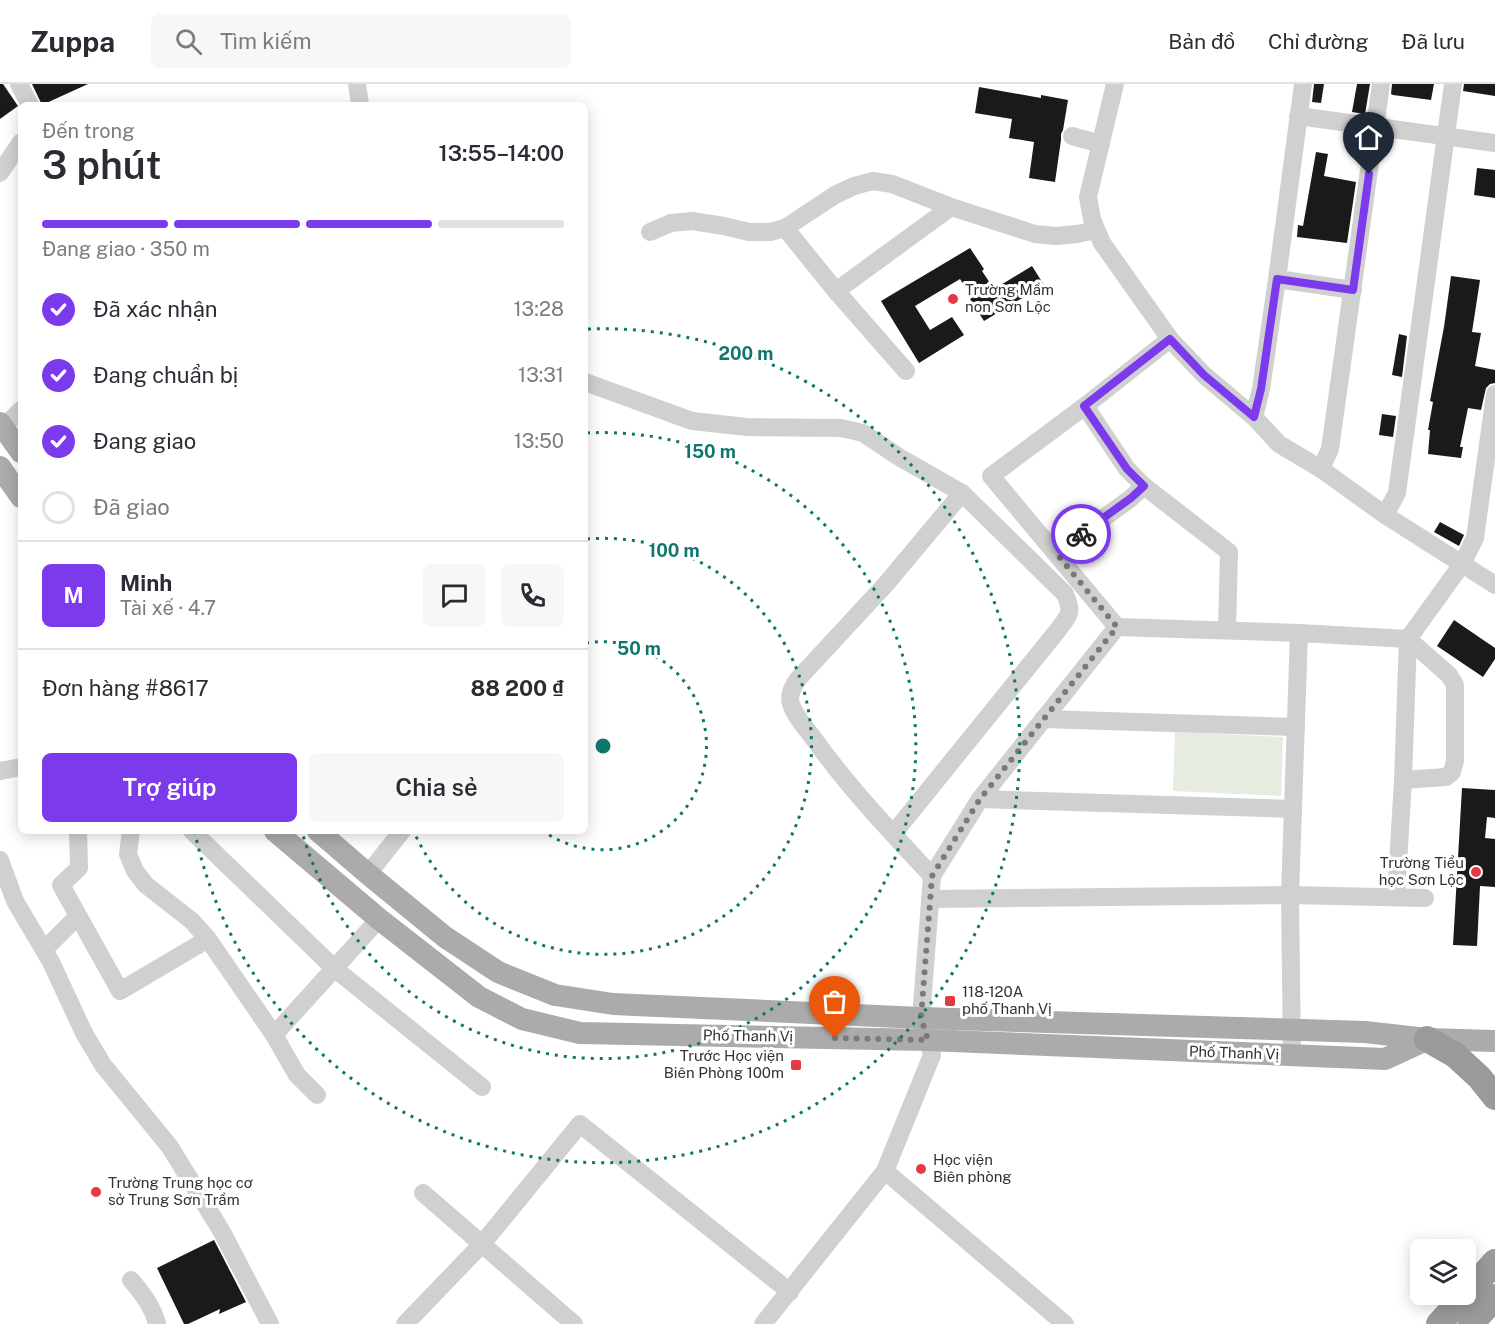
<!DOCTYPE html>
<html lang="vi">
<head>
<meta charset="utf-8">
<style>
	:root { --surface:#fff; --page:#f7f7f7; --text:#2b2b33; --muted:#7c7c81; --line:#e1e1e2; --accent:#7c3aed }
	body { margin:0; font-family:"Public Sans",sans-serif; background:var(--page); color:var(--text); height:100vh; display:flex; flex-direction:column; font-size:22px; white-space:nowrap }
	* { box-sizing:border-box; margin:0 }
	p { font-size:20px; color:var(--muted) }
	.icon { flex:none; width:33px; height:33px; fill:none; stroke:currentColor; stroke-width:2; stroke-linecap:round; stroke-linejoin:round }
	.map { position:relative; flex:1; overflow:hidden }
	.details { position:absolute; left:18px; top:18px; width:570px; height:732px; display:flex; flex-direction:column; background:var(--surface); border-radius:9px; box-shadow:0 3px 15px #0003 }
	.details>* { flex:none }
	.fabs { position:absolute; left:1410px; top:1155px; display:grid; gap:12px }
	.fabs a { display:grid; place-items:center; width:66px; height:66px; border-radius:9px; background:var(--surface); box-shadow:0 3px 15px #0003; font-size:30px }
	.pin { position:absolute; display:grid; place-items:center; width:51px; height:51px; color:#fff; margin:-62px -26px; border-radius:50% 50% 50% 0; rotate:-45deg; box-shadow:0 0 6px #0007 }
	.pin .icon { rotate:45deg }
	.courier { position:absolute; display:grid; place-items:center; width:60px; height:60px; margin:-30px; border:4px solid #7c3aed; border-radius:50%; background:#fff; color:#222; box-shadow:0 2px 8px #0007 }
	.overview em { font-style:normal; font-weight:600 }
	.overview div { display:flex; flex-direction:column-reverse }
	.overview { display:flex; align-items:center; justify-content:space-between; height:102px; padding:0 24px }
	h1 { font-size:39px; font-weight:600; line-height:45px }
	.bar { display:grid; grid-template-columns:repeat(4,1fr); gap:9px 6px; align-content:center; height:72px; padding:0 24px }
	.bar i { height:8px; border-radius:4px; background:var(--line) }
	.bar .selected { background:var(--accent) }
	.bar p { grid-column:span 4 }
	.line { display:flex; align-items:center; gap:15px; padding:0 24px; border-top:2px solid var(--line) }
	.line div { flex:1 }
	.round { display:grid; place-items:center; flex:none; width:63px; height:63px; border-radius:9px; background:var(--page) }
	ol { padding:0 24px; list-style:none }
	li { display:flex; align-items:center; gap:18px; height:66px }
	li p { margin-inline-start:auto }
	li .icon { padding:6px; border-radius:50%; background:var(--accent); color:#fff; stroke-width:4 }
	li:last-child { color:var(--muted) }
	li i { width:33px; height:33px; border:3px solid var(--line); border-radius:50% }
	.button { display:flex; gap:12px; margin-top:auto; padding:12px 24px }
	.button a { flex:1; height:69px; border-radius:9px; background:var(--accent); color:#fff; font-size:24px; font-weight:600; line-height:69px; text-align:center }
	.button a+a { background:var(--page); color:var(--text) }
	header { display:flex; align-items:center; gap:36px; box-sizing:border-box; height:84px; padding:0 30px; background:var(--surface); border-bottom:2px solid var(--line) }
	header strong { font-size:28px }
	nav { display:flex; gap:33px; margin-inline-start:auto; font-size:21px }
	.search { width:420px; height:54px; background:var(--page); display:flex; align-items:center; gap:15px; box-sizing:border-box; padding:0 21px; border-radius:9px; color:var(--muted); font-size:22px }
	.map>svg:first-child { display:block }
</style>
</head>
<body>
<header>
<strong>Zuppa</strong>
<div class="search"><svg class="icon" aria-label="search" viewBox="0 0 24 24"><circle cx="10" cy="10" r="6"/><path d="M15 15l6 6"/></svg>Tìm kiếm</div>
<nav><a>Bản đồ</a><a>Chỉ đường</a><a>Đã lưu</a></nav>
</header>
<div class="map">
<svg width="1495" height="1240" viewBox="0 0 1495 1240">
	<rect width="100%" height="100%" fill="#fff"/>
	<path fill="#e6ecdf" d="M1175 648 1283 653 1281 712 1173 707Z"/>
	<g fill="#1a1a1a">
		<path d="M0 0H3L18 22 0 35Z"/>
		<path d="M32 0H88L42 21Z"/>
		<path d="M1314 0H1324L1321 19 1312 18Z"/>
		<path d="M1357 0H1370L1365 30 1352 28Z"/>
		<path d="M1392 0H1434L1431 16 1393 11 1391 10Z"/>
		<path d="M1464 0H1495V12L1463 7Z"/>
		<path d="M979 3 1041 14V11L1068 16 1063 46 1061 50V56L1055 98 1029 94 1034 58 1009 54 1012 35 975 29Z"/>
		<path d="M1316 68 1328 70 1324 92 1356 98 1347 159 1297 153 1298 141 1303 142Z"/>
		<path d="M1477 84 1495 86V114L1474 111Z"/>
		<path d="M970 164 984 185 982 187 994 205 1032 182 1044 201 984 237 970 215 972 214 960 195 915 222 930 246 952 233 964 251 919 279 881 217Z"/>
		<path d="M1451 192 1480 196 1472 248 1481 249 1475 282 1495 286V299L1490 300 1486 304 1481 326 1468 324 1460 363H1463L1461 374 1428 370 1430 346H1428L1433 318 1430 317 1444 243Z"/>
		<path d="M1399 250 1407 252 1402 293 1392 291Z"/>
		<path d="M1382 330 1396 332 1393 353 1379 351Z"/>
		<path d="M1440 438 1464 451 1459 462 1434 448Z"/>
		<path d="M1454 536 1495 564V575L1483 593 1437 562Z"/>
		<path d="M1462 704 1495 706V734L1487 733 1485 754 1495 755V803L1480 802 1477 862 1453 861Z"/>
		<path d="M214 1156 246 1218 219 1230 220 1225 188 1240H184L157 1184Z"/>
	</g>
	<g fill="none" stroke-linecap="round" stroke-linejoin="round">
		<g stroke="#d0d0d0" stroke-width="18">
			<path d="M19 0 30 21"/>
			<path d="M357 0 360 20"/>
			<path d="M1115 0 1088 113 1092 135 1102 159 1170 255 1204 291 1254 333 1279 360 1321 385 1385 431 1495 501"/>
			<path d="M1298 32 1495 59"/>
			<path d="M1072 52 1101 60"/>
			<path d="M0 89 21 58"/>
			<path d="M785 144 836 207 906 287"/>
			<path d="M650 148 671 139 692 137 724 142 749 148H770L785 144 835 111 854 102 873 97 892 100 951 123 1035 150 1056 152 1077 150 1096 146"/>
			<path d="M1277 195 1353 206"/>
			<path d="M836 207 951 123"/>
			<path d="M1170 255 1085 322 991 392 1117 543 1299 549 1408 555 1449 591 1455 601V677L1452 688 1446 693 1403 696"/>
			<path d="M585 298 692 337 747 343 841 344 863 349 899 373 962 409 1065 510C1073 530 1070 529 1058 546L893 750"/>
			<path d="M1085 322 1127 385 1144 402 1229 468 1227 546"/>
			<path d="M1254 333 1261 305 1277 195 1303 0"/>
			<path d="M3 343 21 326"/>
			<path d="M1321 385 1330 365 1381 0"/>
			<path d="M1385 431 1397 409 1453 0"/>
			<path d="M1056 469 1131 414 1144 402"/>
			<path d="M1043 635 1296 643"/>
			<path d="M0 687 21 683"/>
			<path d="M980 715 1293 725"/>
			<path d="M78 747 79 784 61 801 120 907 208 855"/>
			<path d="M131 747 128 770 135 787 146 801 192 837 208 855 274 951 297 991 317 1011"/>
			<path d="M192 747 335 885 482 1003"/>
			<path d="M0 776 15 817 51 878 84 949 103 981 170 1063 222 1148 270 1240"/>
			<path d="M368 790 402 747"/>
			<path d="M932 792C891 748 849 704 814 655 806 644 795 633 791 620 788 611 793 602 798 595L886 500 962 409"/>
			<path d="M1396 813 1403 696 1408 555 1462 480 1475 454 1495 310"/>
			<path d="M930 815 1290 811 1425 814"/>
			<path d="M44 866 78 832"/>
			<path d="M921 934 932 792 980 715 1117 543"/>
			<path d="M274 951 379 835"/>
			<path d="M1292 971 1290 811 1299 549"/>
			<path d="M885 1087 1065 1240"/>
			<path d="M423 1109 574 1240"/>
			<path d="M131 1196C142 1209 153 1223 157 1240"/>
			<path d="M405 1240 482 1160 580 1040 790 1208"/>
			<path d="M763 1240 885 1087 932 971 928 956"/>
		</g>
		<g stroke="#ababab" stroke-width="22">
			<path d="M0 339 21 368"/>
			<path d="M0 383 21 413"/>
			<path d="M275 747 379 835 479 913 522 935 580 949 928 956 1385 975 1426 956"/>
			<path d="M318 747 368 790 445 853 498 888 555 911 613 920 921 934 1365 948 1427 955 1495 957"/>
		</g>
		<g stroke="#9a9a9a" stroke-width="26">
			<path d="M1427 955 1455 971 1479 993 1495 1013"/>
			<path d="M1439 1240 1495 1178"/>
			<path d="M1471 1240 1495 1213"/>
		</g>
	</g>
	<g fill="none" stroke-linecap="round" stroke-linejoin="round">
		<path stroke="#7a7a7a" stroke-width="6" stroke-dasharray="0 10.8" d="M835 954 928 956 921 934 932 792 980 715 1117 543 1056 469 1081 450"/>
		<path stroke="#7c3aed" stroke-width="8" d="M1081 450 1131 414 1144 402 1127 385 1084 322 1170 255 1204 291 1254 333 1261 305 1277 195 1353 206 1369 90"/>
	</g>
	<g fill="none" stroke="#0f766e" stroke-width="3" stroke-dasharray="3 6">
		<path d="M586 559A104 104 0 1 1 543 747"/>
		<path d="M587 455A208 208 0 1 1 414 748"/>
		<path d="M587 349A313 313 0 1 1 302 748"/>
		<path d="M588 245A417 417 0 1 1 195 749"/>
	</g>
	<g fill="#e63946" stroke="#fff" stroke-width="2">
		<circle cx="953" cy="215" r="6"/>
		<circle cx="1476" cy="788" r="6"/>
		<rect x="944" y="911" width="12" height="12" rx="3"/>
		<rect x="790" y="975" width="12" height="12" rx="3"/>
		<circle cx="921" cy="1085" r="6"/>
		<circle cx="96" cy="1108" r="6"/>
	</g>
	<g text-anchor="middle" stroke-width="6" stroke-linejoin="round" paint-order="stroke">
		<g font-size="15" fill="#333" stroke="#fff" text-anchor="start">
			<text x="965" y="211">Trường Mầm<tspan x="965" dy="17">non Sơn Lộc</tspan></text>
			<text x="1464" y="784" text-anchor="end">Trường Tiểu<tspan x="1464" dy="17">học Sơn Lộc</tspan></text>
			<text x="962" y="913">118-120A<tspan x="962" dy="17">phố Thanh Vị</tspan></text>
			<text x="784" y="977" text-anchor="end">Trước Học viện<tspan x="784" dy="17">Biên Phòng 100m</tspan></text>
			<text x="933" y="1081">Học viện<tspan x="933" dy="17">Biên phòng</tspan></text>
			<text x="108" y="1104">Trường Trung học cơ<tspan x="108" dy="17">sở Trung Sơn Trầm</tspan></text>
		</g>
		<g font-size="15" fill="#333" stroke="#fff">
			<text transform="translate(748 952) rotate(1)" y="5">Phố Thanh Vị</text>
			<text transform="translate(1234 969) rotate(2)" y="5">Phố Thanh Vị</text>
		</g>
	</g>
	<circle cx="603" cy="662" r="9" fill="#0f766e" stroke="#fff" stroke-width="3"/>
	<g font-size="18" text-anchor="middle" font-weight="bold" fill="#0f766e" stroke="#fff" stroke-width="6" stroke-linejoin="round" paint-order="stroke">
		<text x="746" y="276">200 m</text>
		<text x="710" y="374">150 m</text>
		<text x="674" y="473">100 m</text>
		<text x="639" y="571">50 m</text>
	</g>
</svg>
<div class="fabs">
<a><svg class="icon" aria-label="layers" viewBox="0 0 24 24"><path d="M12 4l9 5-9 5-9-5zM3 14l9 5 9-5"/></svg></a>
</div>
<div class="pin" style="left:835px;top:954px;background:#ea580c"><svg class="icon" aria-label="bag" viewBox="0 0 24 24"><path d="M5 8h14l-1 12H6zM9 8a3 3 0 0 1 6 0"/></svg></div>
<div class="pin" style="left:1369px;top:90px;background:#1f2937"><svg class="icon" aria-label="home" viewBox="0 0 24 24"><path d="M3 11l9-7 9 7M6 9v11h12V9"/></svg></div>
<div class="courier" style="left:1081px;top:450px"><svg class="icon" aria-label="bike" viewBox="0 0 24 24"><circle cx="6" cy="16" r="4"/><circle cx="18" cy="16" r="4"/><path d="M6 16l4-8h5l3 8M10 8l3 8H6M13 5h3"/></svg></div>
<section class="details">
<div class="overview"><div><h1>3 phút</h1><p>Đến trong</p></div><em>13:55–14:00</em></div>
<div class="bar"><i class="selected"></i><i class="selected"></i><i class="selected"></i><i></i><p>Đang giao · 350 m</p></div>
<ol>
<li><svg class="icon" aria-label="check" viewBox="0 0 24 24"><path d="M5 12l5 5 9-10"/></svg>Đã xác nhận<p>13:28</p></li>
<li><svg class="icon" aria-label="check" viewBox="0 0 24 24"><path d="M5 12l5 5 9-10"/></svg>Đang chuẩn bị<p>13:31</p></li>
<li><svg class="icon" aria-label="check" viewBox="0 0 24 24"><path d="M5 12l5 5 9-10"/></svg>Đang giao<p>13:50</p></li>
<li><i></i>Đã giao</li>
</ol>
<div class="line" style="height:108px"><b class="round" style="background:var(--accent);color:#fff">M</b><div><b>Minh</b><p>Tài xế · 4.7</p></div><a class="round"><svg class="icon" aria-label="chat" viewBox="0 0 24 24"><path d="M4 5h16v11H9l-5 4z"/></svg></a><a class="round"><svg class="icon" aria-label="phone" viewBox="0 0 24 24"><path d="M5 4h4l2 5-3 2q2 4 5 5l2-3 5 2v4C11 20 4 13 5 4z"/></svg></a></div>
<div class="line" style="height:78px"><div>Đơn hàng #8617</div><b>88 200 ₫</b></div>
<div class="button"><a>Trợ giúp</a><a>Chia sẻ</a></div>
</section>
</div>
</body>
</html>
